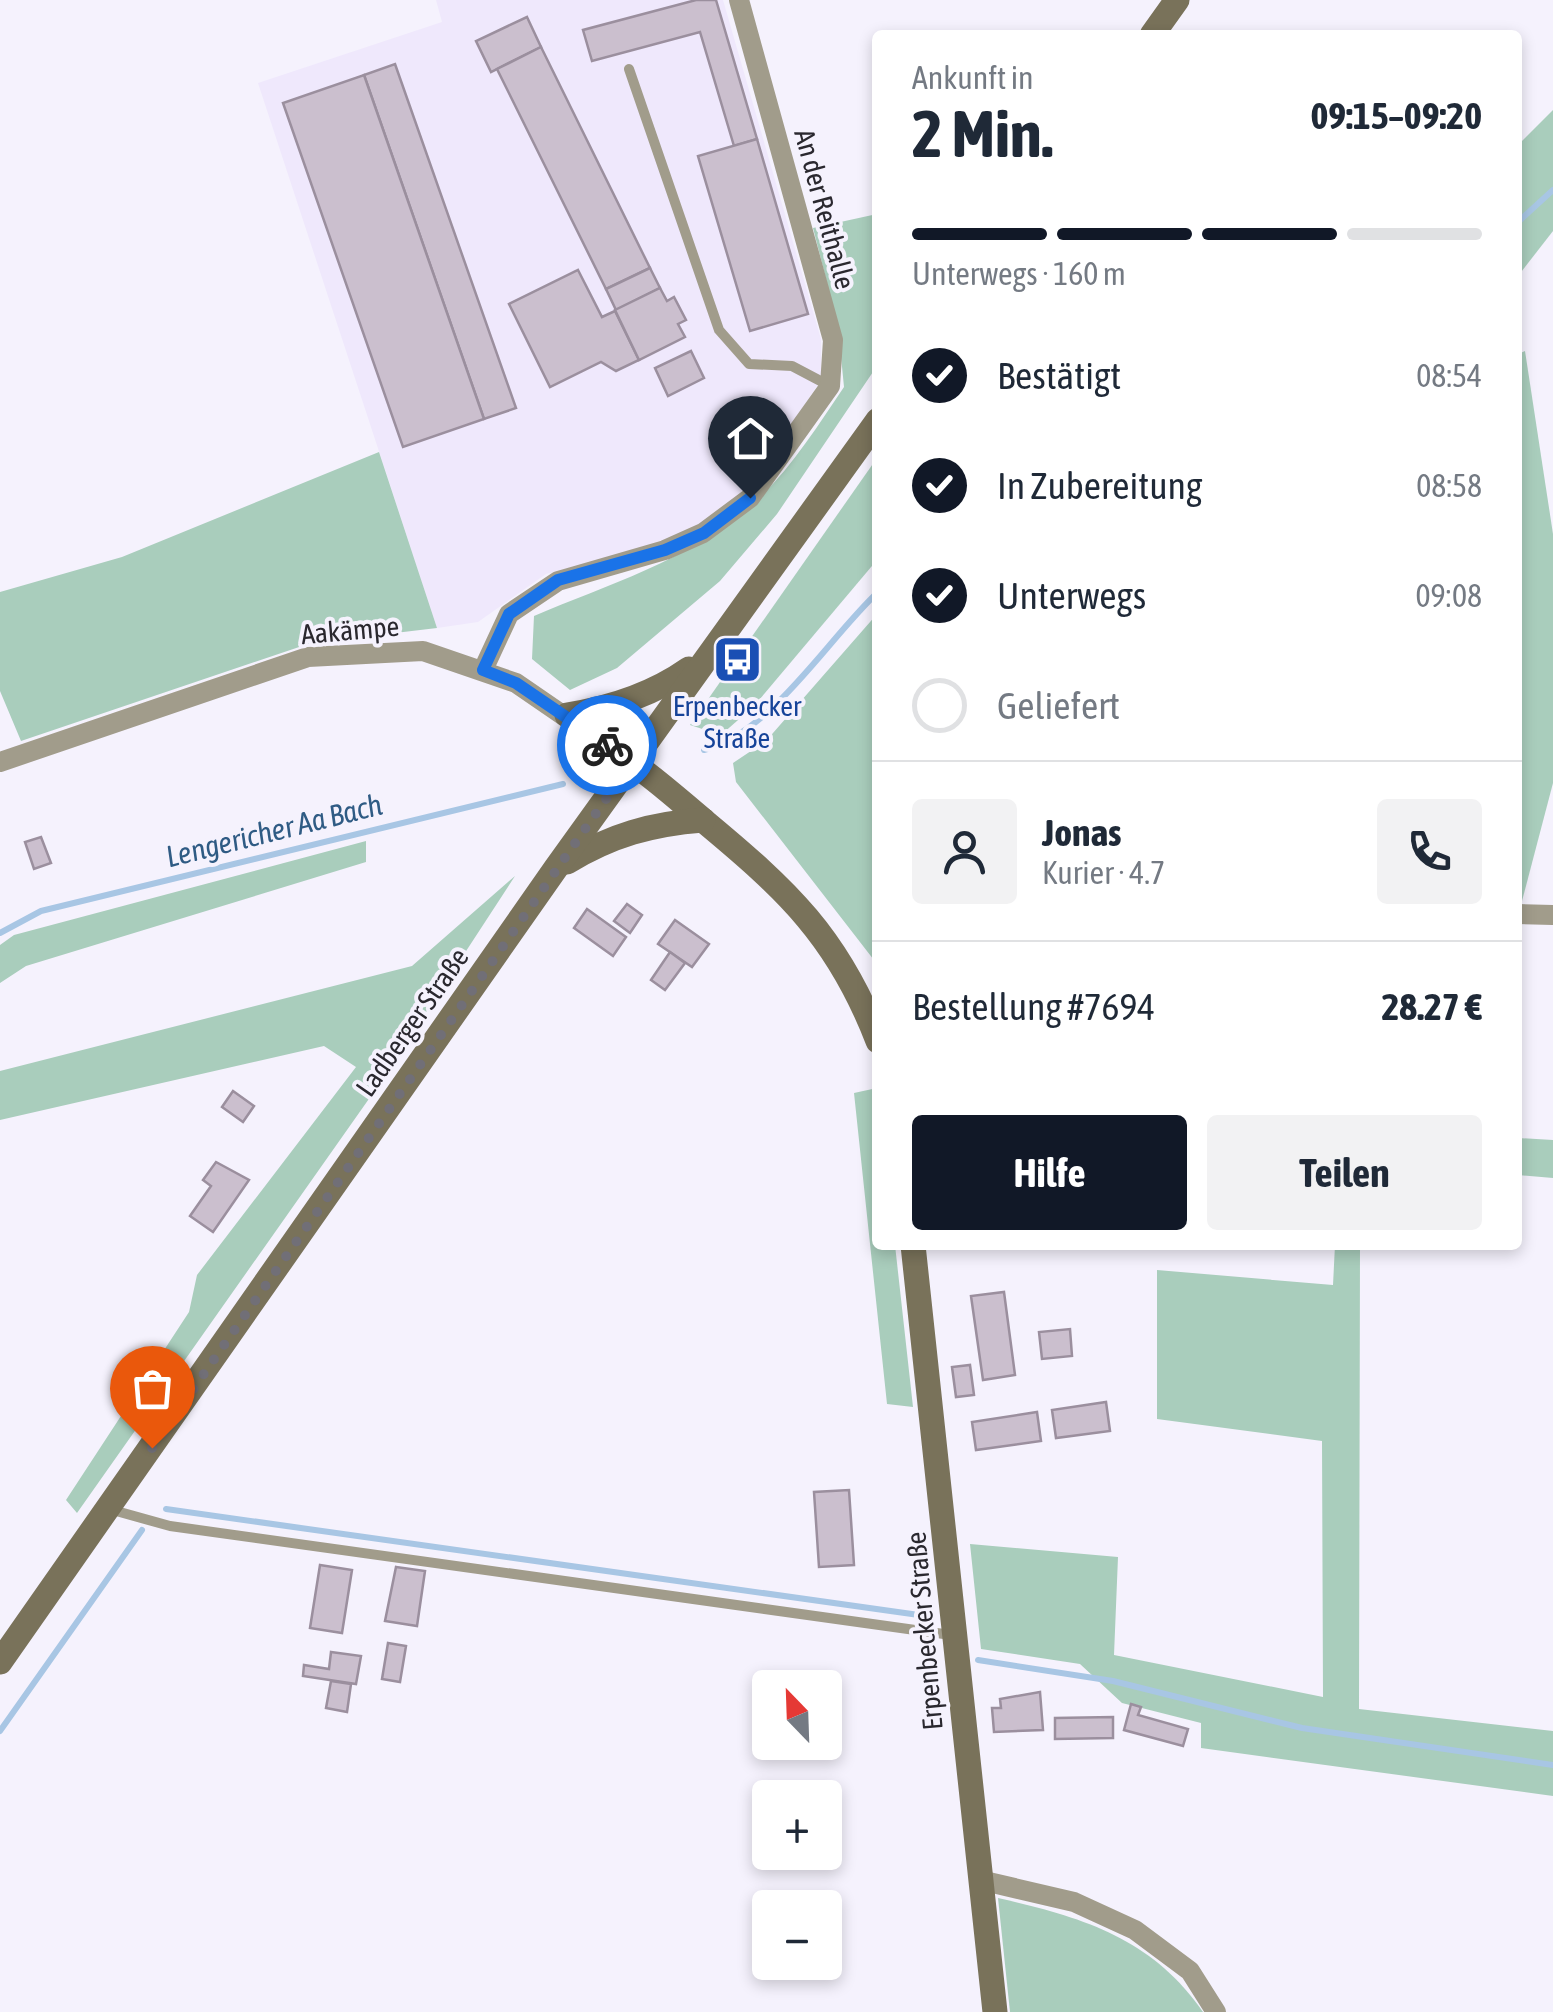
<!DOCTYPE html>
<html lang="de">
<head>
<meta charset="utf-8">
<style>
	:root { --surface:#fff; --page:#f2f2f3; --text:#1f2937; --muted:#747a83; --line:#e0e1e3; --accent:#111827 }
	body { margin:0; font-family:"Asap Condensed",sans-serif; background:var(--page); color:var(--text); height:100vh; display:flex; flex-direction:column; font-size:38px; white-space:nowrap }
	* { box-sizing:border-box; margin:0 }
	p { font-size:32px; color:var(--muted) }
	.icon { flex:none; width:55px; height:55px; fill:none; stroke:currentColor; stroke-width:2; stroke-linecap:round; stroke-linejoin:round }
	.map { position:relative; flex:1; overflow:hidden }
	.sheet { position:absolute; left:872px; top:30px; width:650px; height:1220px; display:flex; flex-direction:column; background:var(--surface); border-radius:10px; box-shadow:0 5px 15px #0003 }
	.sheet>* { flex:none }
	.needle { width:65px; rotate:337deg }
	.buttons { position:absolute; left:752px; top:1670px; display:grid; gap:20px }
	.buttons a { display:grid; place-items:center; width:90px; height:90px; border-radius:10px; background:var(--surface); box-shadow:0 5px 15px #0003; font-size:50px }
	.pin { position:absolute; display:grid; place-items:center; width:85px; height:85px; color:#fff; margin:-102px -42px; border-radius:50% 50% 50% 0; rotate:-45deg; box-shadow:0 0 10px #0007 }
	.pin .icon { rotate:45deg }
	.courier { position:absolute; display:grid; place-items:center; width:100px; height:100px; margin:-50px; border:8px solid #1a73e8; border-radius:50%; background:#fff; color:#222; box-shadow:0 2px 12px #0007 }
	.headline em { font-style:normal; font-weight:700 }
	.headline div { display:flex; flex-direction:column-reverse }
	.headline { display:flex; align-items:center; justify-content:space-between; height:170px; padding:0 40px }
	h1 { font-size:65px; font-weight:700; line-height:75px }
	.bar { display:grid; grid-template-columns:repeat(4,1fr); gap:15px 10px; align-content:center; height:120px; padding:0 40px }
	.bar i { height:12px; border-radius:8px; background:var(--line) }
	.bar .on { background:var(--accent) }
	.bar p { grid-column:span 4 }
	.line { display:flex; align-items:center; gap:25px; padding:0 40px; border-top:2px solid var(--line) }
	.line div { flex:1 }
	.round { display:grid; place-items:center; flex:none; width:105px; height:105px; border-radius:10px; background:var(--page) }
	ol { padding:0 40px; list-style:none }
	li { display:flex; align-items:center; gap:30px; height:110px }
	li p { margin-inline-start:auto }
	li .icon { padding:10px; border-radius:50%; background:var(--accent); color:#fff; stroke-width:4 }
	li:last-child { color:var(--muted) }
	li i { width:55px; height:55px; border:5px solid var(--line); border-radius:50% }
	.button { display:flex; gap:20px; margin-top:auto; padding:20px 40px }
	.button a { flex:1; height:115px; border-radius:10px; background:var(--accent); color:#fff; font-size:40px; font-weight:700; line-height:115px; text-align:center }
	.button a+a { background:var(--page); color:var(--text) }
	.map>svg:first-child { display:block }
</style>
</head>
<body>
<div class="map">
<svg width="1553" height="2012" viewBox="0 0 1553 2012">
	<rect width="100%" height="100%" fill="#f5f2fd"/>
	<path fill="#efe8fc" d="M436 0H723L821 339V380L746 493 704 525 660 543 546 574 478 622 437 628 258 83 442 22Z"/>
	<g fill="#a9cdbc">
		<path d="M1553 110V231L1518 276V145Z"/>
		<path d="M877 214V366L777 514 720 581 617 668 570 690 532 659 534 616C609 584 693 559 754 503 790 470 817 427 844 387L838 326 813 228Z"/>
		<path d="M1525 351 1553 534V783L1522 901H1518V354Z"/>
		<path d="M379 452 437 628 311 643 21 741 0 691V592L122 557Z"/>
		<path d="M877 458V560L754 706 721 735 690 725Z"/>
		<path d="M877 614V964L736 782 733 763 766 741Z"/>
		<path d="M366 841V862L26 966 0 983V945L14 935Z"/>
		<path d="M515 876 378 1086 77 1513 66 1500 189 1312 197 1275 356 1067 324 1046 0 1120V1071L412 966Z"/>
		<path d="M877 1088 878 1245H895L913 1407 887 1404 854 1093Z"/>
		<path d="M1518 1138 1553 1140V1178L1518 1175Z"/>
		<path d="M1335 1245H1360L1359 1709 1553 1731V1796L1201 1748V1723L1122 1703 1080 1664 981 1649 970 1544 1118 1557 1114 1655 1323 1697 1322 1441 1157 1419V1270L1333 1285Z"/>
		<path d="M998 1898C1082 1917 1152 1938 1203 2012H1010Z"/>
	</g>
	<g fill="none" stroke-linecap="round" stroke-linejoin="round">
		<g stroke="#a8c6e4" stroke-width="6">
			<path d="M1518 222 1553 190"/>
			<path d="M704 750C773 731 825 642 878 592"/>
			<path d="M0 933 41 911 563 784"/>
			<path d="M166 1509 919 1615"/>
			<path d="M978 1660 1113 1681 1302 1728 1553 1765"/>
			<path d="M0 1731 142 1530"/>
		</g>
	</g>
	<g fill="#cbbfce" stroke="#9b8f9e" stroke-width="2.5">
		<path d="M696 0H716L757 139 734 146 700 32 592 61 583 30Z"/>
		<path d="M527 17 541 47 491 72 476 41Z"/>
		<path d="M541 47 650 268 606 289 497 69Z"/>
		<path d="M395 64 516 408 484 419 364 75Z"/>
		<path d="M364 75 484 419 403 447 283 103Z"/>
		<path d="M757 139 808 314 750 331 698 156Z"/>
		<path d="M650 268 660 288 616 310 606 289Z"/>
		<path d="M578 270 602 317 615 311 639 360 616 371 601 362 550 387 509 304Z"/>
		<path d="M660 288 667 301 674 297 686 320 678 324 685 337 639 360 615 310Z"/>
		<path d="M691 351 704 378 668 396 655 368Z"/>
		<path d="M41 837 51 863 34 869 25 842Z"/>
		<path d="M627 904 642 915 630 933 614 921Z"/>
		<path d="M587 909 626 937 613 956 574 928Z"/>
		<path d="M675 920 709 944 692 967 658 944Z"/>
		<path d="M670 952 685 963 665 990 651 980Z"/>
		<path d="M233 1091 254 1106 243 1122 222 1107Z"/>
		<path d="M216 1162 249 1180 213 1232 190 1216 211 1186 203 1180Z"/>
		<path d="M1004 1292 1015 1375 983 1380 971 1296Z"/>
		<path d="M1070 1329 1072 1356 1042 1359 1039 1332Z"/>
		<path d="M970 1365 974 1395 956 1397 952 1367Z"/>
		<path d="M1106 1402 1110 1431 1056 1438 1052 1410Z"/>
		<path d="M1037 1412 1041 1441 976 1450 972 1422Z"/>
		<path d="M849 1490 854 1565 819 1567 814 1492Z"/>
		<path d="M320 1565 352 1570 342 1633 310 1628Z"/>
		<path d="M396 1567 425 1571 417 1626 385 1621Z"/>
		<path d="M388 1643 406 1646 400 1682 382 1679Z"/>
		<path d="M331 1652 361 1656 356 1684 303 1676 304 1665 329 1669Z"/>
		<path d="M331 1681 351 1684 347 1712 326 1708Z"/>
		<path d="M1040 1692 1043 1730 994 1732 992 1708H1001L1000 1699Z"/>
		<path d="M1131 1704 1141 1707 1138 1715 1188 1729 1183 1746 1124 1730Z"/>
		<path d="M1113 1717V1738L1055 1739V1718Z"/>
	</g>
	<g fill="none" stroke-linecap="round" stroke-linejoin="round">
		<g stroke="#a19c8b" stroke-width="10">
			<path d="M629 69 719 330 749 364 792 366 830 386"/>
			<path d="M109 1509 170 1526 951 1635"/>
		</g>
		<g stroke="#a19c8b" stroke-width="20">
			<path d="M483 670 509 614 558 581 665 550 703 533 750 498 830 386 833 340 739 0"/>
			<path d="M0 762 308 657 423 651 516 683 631 762"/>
			<path d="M1518 914 1553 915"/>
			<path d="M980 1880 1074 1902 1135 1930 1190 1971 1216 2012"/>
		</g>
		<g stroke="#79725a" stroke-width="25">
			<path d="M1152 35 1177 0"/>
			<path d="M567 715C612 708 652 695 689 669"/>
			<path d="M631 762C657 780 680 801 704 821 787 890 838 937 878 1041"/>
			<path d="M567 862C612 835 651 824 703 820"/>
			<path d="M913 1245 995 2012"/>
			<path d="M0 1662 556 868 878 420"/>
		</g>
	</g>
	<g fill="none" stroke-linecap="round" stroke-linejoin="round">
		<path stroke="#716f77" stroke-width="10" stroke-dasharray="0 18" d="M152 1448 632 762 607 745"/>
		<path stroke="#1a73e8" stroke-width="12" d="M607 745 516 683 483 670 509 614 558 580 665 550 704 533 750 498"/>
	</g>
	<defs>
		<symbol id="bus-square" viewBox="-11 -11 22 22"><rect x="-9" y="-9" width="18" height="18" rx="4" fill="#1a4fb4" stroke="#f5f2fd"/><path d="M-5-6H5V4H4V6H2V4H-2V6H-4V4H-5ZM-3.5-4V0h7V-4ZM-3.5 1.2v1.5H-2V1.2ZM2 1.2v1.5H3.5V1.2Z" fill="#fff"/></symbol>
	</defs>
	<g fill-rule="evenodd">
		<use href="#bus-square" x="710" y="632" width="55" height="55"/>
	</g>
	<g text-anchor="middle" stroke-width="8" stroke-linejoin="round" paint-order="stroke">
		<g font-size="28" fill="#2a282f" stroke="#f5f2fd">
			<text transform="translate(825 209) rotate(75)" y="10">An der Reithalle</text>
			<text transform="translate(350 630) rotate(-5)" y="10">Aakämpe</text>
			<text transform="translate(412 1022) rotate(-55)" y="10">Ladberger Straße</text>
			<text transform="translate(924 1631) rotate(-95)" y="10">Erpenbecker Straße</text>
		</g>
		<g font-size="28" fill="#164399" stroke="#f5f2fd">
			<text x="737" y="716">Erpenbecker<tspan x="737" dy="32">Straße</tspan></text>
		</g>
		<g font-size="30" font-style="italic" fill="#2f5b84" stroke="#f5f2fd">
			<text transform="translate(274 831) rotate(-14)" y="10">Lengericher Aa Bach</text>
		</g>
	</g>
</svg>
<div class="buttons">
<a><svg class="needle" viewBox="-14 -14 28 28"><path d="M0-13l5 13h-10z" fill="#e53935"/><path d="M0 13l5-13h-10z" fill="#747a83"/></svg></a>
<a>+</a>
<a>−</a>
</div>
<div class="pin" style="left:152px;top:1448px;background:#ea580c"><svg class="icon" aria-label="bag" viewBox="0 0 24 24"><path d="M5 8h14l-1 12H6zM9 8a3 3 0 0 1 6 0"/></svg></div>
<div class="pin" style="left:750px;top:498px;background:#1f2937"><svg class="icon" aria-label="home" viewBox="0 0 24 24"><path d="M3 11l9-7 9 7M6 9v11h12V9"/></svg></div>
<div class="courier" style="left:607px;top:745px"><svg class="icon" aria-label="bike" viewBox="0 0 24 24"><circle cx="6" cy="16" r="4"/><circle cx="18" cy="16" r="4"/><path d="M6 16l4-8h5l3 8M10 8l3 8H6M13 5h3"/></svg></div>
<section class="sheet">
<div class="headline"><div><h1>2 Min.</h1><p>Ankunft in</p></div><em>09:15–09:20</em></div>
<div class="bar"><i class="on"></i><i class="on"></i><i class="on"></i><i></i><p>Unterwegs · 160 m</p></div>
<ol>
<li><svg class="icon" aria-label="check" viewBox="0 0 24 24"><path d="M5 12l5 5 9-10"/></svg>Bestätigt<p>08:54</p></li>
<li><svg class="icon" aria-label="check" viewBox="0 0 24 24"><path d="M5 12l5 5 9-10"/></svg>In Zubereitung<p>08:58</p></li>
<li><svg class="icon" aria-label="check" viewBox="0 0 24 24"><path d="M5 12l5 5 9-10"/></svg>Unterwegs<p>09:08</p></li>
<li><i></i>Geliefert</li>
</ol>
<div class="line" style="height:180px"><a class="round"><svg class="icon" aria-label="person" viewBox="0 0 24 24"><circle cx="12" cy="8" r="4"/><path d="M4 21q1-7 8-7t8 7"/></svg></a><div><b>Jonas</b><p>Kurier · 4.7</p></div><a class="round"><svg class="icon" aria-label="phone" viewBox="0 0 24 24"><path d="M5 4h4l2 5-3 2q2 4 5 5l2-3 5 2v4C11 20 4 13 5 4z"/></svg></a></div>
<div class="line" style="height:130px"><div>Bestellung #7694</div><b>28.27 €</b></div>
<div class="button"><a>Hilfe</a><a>Teilen</a></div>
</section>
</div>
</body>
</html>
